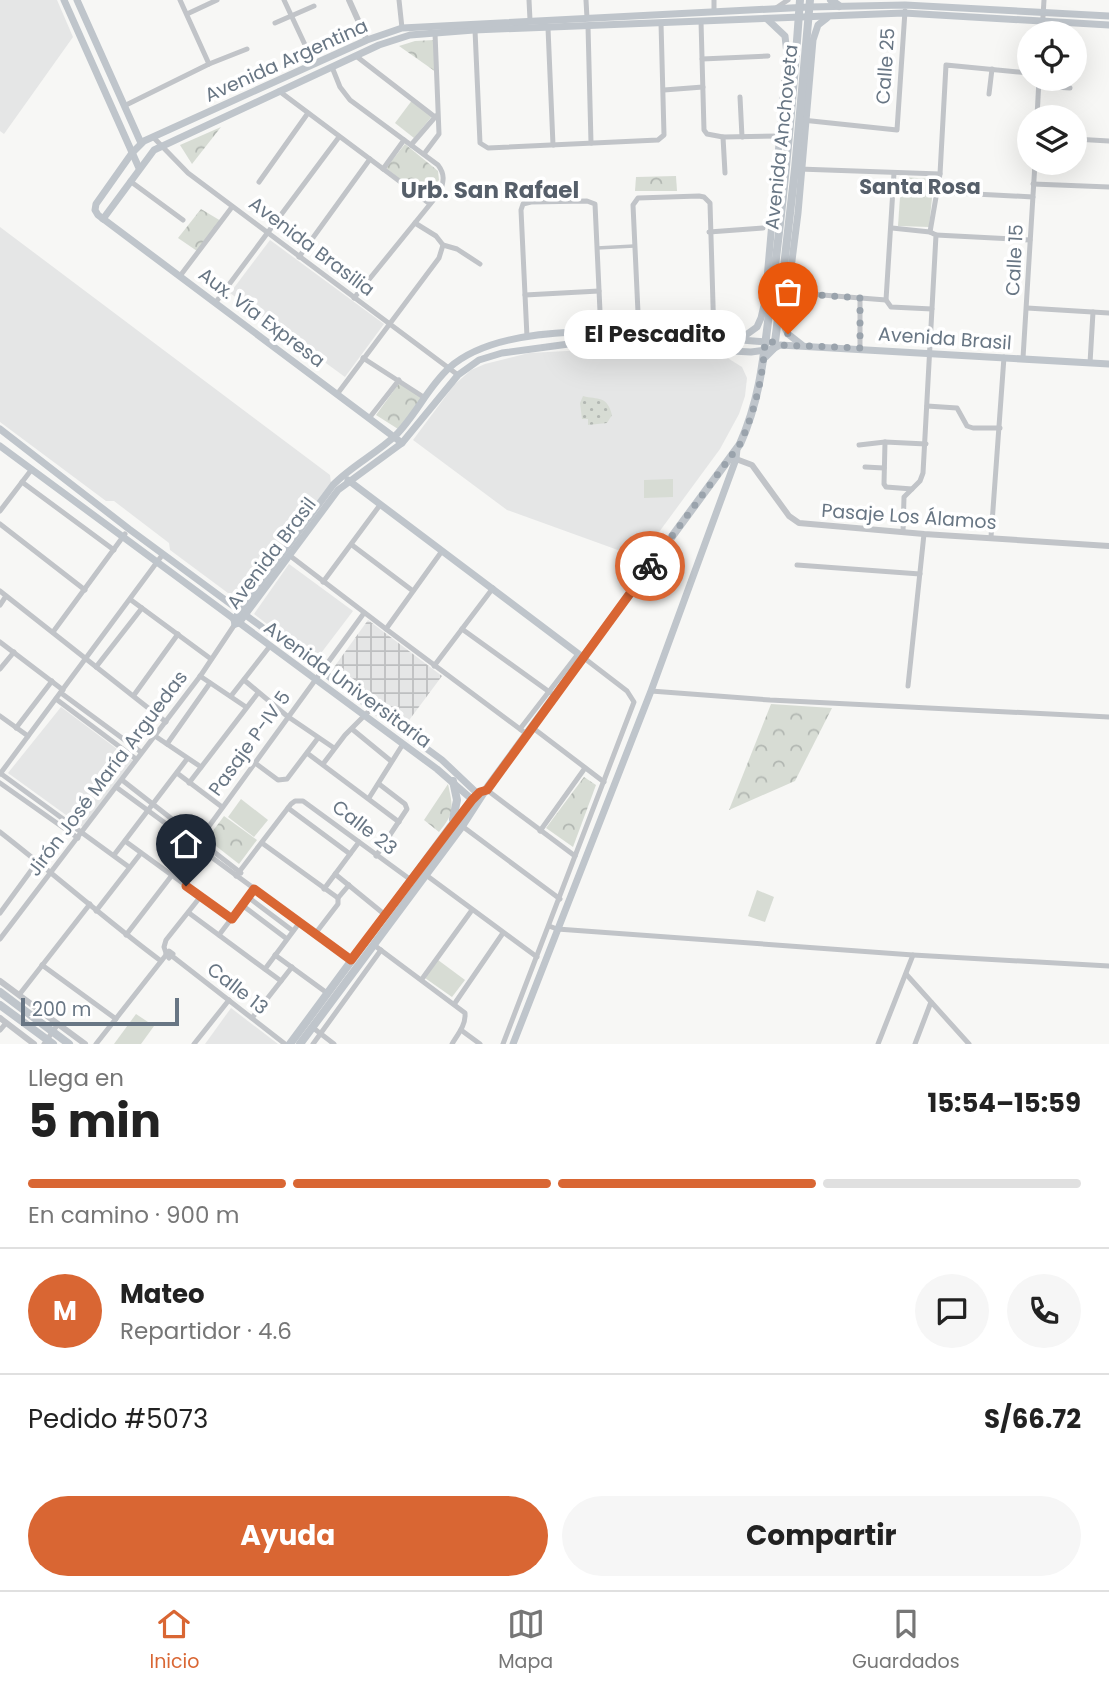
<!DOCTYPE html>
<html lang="es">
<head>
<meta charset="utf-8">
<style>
	:root { --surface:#fff; --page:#f6f6f6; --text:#222; --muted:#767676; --line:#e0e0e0; --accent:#d96633 }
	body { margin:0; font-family:Poppins,sans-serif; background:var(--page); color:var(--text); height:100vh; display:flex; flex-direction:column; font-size:26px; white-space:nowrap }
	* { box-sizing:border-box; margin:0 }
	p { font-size:23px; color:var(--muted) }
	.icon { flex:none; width:38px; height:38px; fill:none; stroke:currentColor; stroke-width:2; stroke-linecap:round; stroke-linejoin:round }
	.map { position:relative; height:1044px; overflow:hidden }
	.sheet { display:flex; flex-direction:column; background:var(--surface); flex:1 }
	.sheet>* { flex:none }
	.tools { position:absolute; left:1017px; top:21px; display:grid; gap:14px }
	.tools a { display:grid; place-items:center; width:70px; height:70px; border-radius:50%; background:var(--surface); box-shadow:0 7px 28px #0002; font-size:35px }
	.scale { position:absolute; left:21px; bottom:18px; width:158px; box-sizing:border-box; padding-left:7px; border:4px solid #687684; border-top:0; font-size:19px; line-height:24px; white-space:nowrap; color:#687684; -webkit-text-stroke:5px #fff; paint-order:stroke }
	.pin { position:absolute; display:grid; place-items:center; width:60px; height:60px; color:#fff; margin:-72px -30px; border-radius:50% 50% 50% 0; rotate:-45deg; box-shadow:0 0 7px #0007 }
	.pin .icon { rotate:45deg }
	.courier { position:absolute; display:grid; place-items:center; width:70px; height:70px; margin:-35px; border:5px solid #d96633; border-radius:50%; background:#fff; color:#222; box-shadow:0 2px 9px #0007 }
	.bubble { position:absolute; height:49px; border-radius:24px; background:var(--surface); box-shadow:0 7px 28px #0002; font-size:23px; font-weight:700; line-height:49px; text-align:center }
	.headline em { font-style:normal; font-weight:700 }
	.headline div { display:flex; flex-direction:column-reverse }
	.headline { display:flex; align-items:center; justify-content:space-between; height:119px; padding:0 28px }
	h1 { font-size:46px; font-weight:700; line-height:52px }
	.bar { display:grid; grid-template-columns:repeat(4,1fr); gap:10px 7px; align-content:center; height:84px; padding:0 28px }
	.bar i { height:9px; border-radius:5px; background:var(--line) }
	.bar .selected { background:var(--accent) }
	.bar p { grid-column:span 4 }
	.line { display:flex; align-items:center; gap:18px; padding:0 28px; border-top:2px solid var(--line) }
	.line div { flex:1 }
	.round { display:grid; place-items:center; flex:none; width:74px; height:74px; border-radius:37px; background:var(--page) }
	.primary-button { display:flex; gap:14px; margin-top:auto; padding:14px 28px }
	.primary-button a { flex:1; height:80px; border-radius:42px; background:var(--accent); color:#fff; font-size:28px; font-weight:700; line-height:80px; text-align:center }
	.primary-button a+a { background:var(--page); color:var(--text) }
	.menu { display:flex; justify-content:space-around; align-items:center; height:98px; border-top:2px solid var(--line); background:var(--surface); font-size:19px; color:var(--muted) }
	.menu a { display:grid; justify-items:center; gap:4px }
	.menu .selected { color:var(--accent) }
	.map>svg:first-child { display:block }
</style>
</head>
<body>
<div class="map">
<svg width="1109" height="1044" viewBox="0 0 1109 1044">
	<defs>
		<pattern id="industrial-grid" width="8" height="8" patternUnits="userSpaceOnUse" patternTransform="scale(1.75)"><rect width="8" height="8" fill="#e5e6e6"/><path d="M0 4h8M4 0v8" fill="none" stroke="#bdbfc0"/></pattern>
		<pattern id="grass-dots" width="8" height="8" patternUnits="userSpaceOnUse" patternTransform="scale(1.75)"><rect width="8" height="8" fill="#d7dcd4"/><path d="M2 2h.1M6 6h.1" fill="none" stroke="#b2b7b2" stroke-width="1.8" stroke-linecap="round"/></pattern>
		<pattern id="forest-crowns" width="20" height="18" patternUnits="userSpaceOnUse" patternTransform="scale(1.75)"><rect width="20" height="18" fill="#d7dcd4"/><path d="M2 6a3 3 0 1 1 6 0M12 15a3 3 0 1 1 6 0" fill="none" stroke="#b2b7b2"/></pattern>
	</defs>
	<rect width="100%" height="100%" fill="#f7f7f5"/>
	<g fill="#e5e6e6">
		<path d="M0 0H57L73 37 4 134 0 131Z"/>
		<path d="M0 227 330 475 331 483 246 597 236 599 170 550 169 543 114 501H106L0 422Z"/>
		<path d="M270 240 384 324 345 377 230 293Z"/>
		<path d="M604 349 726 357 742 367 747 378 745 396 739 414 720 449 640 558 507 510 413 440 454 385 471 370 485 364 529 353Z"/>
		<path d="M289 564 353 611 315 661 254 614Z"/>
		<path d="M61 707 133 761 84 828 8 773Z"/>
		<path d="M231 1008 278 1044H205Z"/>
	</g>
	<path fill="url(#industrial-grid)" d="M368 620 442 676 404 727 332 670Z"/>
	<path fill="url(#grass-dots)" d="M583 396C598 400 607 395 612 415L607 423 588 425V419H582L580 403Z"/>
	<g fill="url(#forest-crowns)">
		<path d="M434 40 436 72 399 46 415 41Z"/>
		<path d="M221 127 192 164 180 145Z"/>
		<path d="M405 144 438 171 439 180 427 200 386 168Z"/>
		<path d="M676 176 677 191H635L636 177Z"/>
		<path d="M901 177 934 179 932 198 900 197Z"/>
		<path d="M201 209 221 221 197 251 178 238Z"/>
		<path d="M713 320V333L649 331 651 321Z"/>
		<path d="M400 382 423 398 398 429 376 415Z"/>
		<path d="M771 704 832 708 795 781 729 810Z"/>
		<path d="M584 777 596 785 573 847 546 828Z"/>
		<path d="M448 784C453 807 455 813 439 832L424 820Z"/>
		<path d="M224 816 257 840 239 864 207 839Z"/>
	</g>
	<g fill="#d7dcd4">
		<path d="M413 99 433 115 414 138 395 123Z"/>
		<path d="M900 197 932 198 929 227 898 226Z"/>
		<path d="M673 479V497L644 498V480Z"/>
		<path d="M241 799 268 820 254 837 228 817Z"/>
		<path d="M757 890 774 897 765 922 748 916Z"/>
		<path d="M438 960 465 980 452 997 425 978Z"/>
		<path d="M136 1014 154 1026 141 1044H114Z"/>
	</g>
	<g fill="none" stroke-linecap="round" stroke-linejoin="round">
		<path stroke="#c1c4c8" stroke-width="3.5" d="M597 248 634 246"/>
		<g stroke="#c1c4c8" stroke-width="5">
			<path d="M180 0 209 64"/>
			<path d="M284 0 314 64"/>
			<path d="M399 0 402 28"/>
			<path d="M529 0 530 20"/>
			<path d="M586 0 587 18"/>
			<path d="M714 0V11"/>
			<path d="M776 8 788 0"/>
			<path d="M187 14 217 0"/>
			<path d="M701 21 704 130 707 134 723 137 779 136"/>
			<path d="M275 23 314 6"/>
			<path d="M588 26 591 143"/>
			<path d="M548 28 553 145"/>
			<path d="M475 30 480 143 488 148 658 140 664 135 661 23"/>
			<path d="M1042 33 1044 0"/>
			<path d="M356 56 435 117"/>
			<path d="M702 59 768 56"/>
			<path d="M332 67 340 87 350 100 438 165C445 174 444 181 440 192L354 298"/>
			<path d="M1039 86 1070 88"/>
			<path d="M664 90 703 87"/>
			<path d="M279 91 430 204"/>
			<path d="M989 94 992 69"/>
			<path d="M740 97 742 137"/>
			<path d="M124 106 209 64 247 49"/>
			<path d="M1037 117 1039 79"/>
			<path d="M802 120 897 130 905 11"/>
			<path d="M153 137 188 173 458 375"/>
			<path d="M723 137 725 173"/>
			<path d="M1074 139 1109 141"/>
			<path d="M411 145 436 116"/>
			<path d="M424 154 439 134 435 33"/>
			<path d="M383 169 404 140"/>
			<path d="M799 169 940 174"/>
			<path d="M894 173 886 300 891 307 932 309"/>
			<path d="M130 181 183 220"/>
			<path d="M259 182 308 113"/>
			<path d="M1033 184 1109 187"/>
			<path d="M937 192 1033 197"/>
			<path d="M415 223 436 236 443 245 457 249 480 264"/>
			<path d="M892 228 930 232"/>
			<path d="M709 232 763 228"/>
			<path d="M936 235 1030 240"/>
			<path d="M299 257 370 159"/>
			<path d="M180 276 232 207"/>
			<path d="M784 292 886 300"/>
			<path d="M525 295 599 291"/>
			<path d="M860 298V348"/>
			<path d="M216 302 339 137"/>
			<path d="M1027 308 1109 313"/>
			<path d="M639 334 633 205 638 198 699 196 704 197 710 203 714 338"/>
			<path d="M527 337 521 210 523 204 531 202 587 201 595 204 601 333"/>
			<path d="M363 358 425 398"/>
			<path d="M1023 358 1035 163"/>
			<path d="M1090 363 1093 312"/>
			<path d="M338 393 439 258 443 245"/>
			<path d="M927 406 957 408 967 426 973 428H1000"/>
			<path d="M370 417 399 380"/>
			<path d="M885 442 884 484 886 487 912 489"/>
			<path d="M859 445 885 442 926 444"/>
			<path d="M865 467 884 468"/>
			<path d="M22 482 114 550"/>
			<path d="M0 511 32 469"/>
			<path d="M0 524 85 590"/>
			<path d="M903 532 904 497 920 481 923 473 936 235 930 232 940 174 946 65 1029 73"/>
			<path d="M991 537 1004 357"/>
			<path d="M352 545 413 591"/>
			<path d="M289 555 386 629 442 551"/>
			<path d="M797 565 920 574"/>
			<path d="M323 582 380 505"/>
			<path d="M0 591 166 722"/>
			<path d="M131 600 211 659"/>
			<path d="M0 605 6 596"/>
			<path d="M386 629 528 735"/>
			<path d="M462 629 555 696"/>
			<path d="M53 632 125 534"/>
			<path d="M0 642 63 690"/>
			<path d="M434 666 493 588"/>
			<path d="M96 667 142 608"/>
			<path d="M0 669 14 652"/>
			<path d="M200 676 246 707"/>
			<path d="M244 680 287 716 334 748"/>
			<path d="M908 686 924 534"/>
			<path d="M651 691 770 700 1109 717"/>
			<path d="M61 693 141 752"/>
			<path d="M134 695 178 634"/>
			<path d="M231 696 270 646"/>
			<path d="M56 699 136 759"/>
			<path d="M0 716 28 736"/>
			<path d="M16 728 52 681"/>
			<path d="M533 728 604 782"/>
			<path d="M352 729 391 761"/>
			<path d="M520 729 578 654"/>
			<path d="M155 736 201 767"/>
			<path d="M167 744 210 683"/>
			<path d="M307 753 399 822"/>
			<path d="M255 763 278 780 287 779 318 738"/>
			<path d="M323 764 345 735 373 707"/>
			<path d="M0 773 129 867"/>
			<path d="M177 773 222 807"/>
			<path d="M0 774 163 554"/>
			<path d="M122 780 241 873"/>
			<path d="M0 783 78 838"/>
			<path d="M189 783 258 693"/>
			<path d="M116 787 353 961"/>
			<path d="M487 790 575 856"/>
			<path d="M369 798 403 744"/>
			<path d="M288 808 350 854"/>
			<path d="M462 826 560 899"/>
			<path d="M540 831 585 768"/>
			<path d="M0 832C54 874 106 920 161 961"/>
			<path d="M125 841 232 919"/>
			<path d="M262 843 338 898"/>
			<path d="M114 855 187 759"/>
			<path d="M376 856 407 809 405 804 379 784"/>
			<path d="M335 874 384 914"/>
			<path d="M426 875 537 957"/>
			<path d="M236 876 291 804 295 801H303L411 880"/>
			<path d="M324 889 359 842"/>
			<path d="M248 897 293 931"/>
			<path d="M242 905 287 939"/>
			<path d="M96 911 141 853"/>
			<path d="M0 913 38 861"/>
			<path d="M189 913 281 981"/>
			<path d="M549 926 557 929 913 955 1109 966"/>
			<path d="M315 934 338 904V898L349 885"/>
			<path d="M126 935 199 840 364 613"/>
			<path d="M219 935 254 889"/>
			<path d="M0 939 201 675 235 624"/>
			<path d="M374 945 465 1013C466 1025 458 1034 452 1044"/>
			<path d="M169 951 173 954 169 958 166 954Z"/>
			<path d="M166 953 164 947 166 940 201 896"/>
			<path d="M275 955 327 993"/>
			<path d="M172 956 285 1044"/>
			<path d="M42 965 116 1019"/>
			<path d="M265 969 300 922"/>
			<path d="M906 974 969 1044"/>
			<path d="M422 979 472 910"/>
			<path d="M19 995 90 904"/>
			<path d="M455 1003 503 933"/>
			<path d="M252 1018 292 967"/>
			<path d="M312 1027 334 1044"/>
			<path d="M0 1030 6 1023"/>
			<path d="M461 1030 480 1044"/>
			<path d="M44 1044 58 1024"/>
			<path d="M96 1044 166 955"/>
			<path d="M194 1044 229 1000"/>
			<path d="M313 1044 381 950"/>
			<path d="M503 1044 634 702 627 691 584 658"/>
			<path d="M878 1044 913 955"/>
			<path d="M915 1044 931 1002"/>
		</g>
		<g stroke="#c1c4c8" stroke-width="6">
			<path d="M349 0 367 40"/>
			<path d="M736 459 752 465 789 516 799 523 924 534 1109 546"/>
			<path d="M0 981 85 1044"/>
			<path d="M0 1018 34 1044"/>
		</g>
		<g stroke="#bfc5cb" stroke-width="7">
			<path d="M64 0 139 168"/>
			<path d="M77 0 141 143"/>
			<path d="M103 219 154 150 379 45 410 35 474 30 904 13 1109 25"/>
			<path d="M739 340 757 327 761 318 765 301 787 54 785 36 767 19"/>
			<path d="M802 345 788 334 785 328 786 308 798 213 813 40 818 25 827 18"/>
			<path d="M0 429 129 529 442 760 480 796"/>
			<path d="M402 443 98 215 95 210 96 204 132 153 144 141 367 40 402 28 809 7 905 5 1109 16"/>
			<path d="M0 446 437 769 475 802"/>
			<path d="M348 480 584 658"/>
			<path d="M235 624 239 623 245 615 338 490 402 443 458 375 479 360 502 353 576 343 751 352 773 349 780 345 1109 364"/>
			<path d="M235 624 234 620 240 611 333 485C351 466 376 454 396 435 416 415 428 387 449 368 513 310 686 337 768 342"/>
			<path d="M513 1044 651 691 736 459 737 449"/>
		</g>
		<g stroke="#bfc5cb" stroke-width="8">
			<path d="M831 0 839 6"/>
			<path d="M765 357 773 349 775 342 780 302 795 169 810 0"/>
			<path d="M453 781 457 800 453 819"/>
			<path d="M0 992 69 1044"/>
			<path d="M0 1005 53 1044"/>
			<path d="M290 1044 451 826 476 795 484 792"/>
			<path d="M300 1044 462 826 484 792 740 444C762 395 764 350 771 298 784 199 793 99 800 0"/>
		</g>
	</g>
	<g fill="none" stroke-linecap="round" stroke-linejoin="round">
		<path stroke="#9aa3ac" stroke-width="7" stroke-dasharray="0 12.6" d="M650 566 740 444C755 411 763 377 765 342H775L780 345 860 348V298L788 293 785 328 788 334"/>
		<path stroke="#d96633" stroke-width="9" d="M186 886 232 919 254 889 351 960 472 800 480 792 487 790 650 566"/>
	</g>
	<g text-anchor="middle" stroke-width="7" stroke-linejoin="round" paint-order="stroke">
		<g font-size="19" fill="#687684" stroke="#fff">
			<text transform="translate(286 60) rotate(-24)" y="7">Avenida Argentina</text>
			<text transform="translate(885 66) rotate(-86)" y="7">Calle 25</text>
			<text transform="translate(781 137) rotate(-84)" y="7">Avenida Anchoveta</text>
			<text transform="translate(312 246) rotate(37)" y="7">Avenida Brasilia</text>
			<text transform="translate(1014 260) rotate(-87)" y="7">Calle 15</text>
			<text transform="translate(262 317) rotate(37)" y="7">Aux. Vía Expresa</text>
			<text transform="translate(945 338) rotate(4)" y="7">Avenida Brasil</text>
			<text transform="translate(909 516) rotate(4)" y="7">Pasaje Los Álamos</text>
			<text transform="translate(271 553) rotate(-53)" y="7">Avenida Brasil</text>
			<text transform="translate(348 684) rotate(36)" y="7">Avenida Universitaria</text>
			<text transform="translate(249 743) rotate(-54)" y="7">Pasaje P-IV 5</text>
			<text transform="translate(107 773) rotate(-53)" y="7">Jirón José María Arguedas</text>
			<text transform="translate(365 827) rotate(38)" y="7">Calle 23</text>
			<text transform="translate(238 988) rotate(38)" y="7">Calle 13</text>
		</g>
		<g font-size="21" font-weight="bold" fill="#565f6a" stroke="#fff">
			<text x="920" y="194">Santa Rosa</text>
		</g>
		<g font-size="23" font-weight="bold" fill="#565f6a" stroke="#fff">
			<text x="490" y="198">Urb. San Rafael</text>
		</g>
	</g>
</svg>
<div class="tools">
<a><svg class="icon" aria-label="locate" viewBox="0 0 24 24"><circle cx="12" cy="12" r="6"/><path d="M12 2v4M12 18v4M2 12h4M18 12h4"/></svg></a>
<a><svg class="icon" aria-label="layers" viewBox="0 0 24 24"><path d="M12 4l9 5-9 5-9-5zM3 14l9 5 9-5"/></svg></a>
</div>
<div class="scale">200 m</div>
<div class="pin" style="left:788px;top:334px;background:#ea580c"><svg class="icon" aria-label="bag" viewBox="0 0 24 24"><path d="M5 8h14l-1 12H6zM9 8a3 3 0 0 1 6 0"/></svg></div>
<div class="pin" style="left:186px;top:886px;background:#1f2937"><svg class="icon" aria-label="home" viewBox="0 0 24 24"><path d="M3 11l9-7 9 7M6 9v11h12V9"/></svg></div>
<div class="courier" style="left:650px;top:566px"><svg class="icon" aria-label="bike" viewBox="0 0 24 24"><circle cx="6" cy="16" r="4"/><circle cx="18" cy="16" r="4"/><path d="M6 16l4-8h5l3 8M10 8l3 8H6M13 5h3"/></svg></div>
<div class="bubble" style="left:564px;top:310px;width:182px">El Pescadito</div>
</div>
<section class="sheet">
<div class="headline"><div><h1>5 min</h1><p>Llega en</p></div><em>15:54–15:59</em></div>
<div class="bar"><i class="selected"></i><i class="selected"></i><i class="selected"></i><i></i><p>En camino · 900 m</p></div>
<div class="line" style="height:126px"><b class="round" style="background:var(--accent);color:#fff">M</b><div><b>Mateo</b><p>Repartidor · 4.6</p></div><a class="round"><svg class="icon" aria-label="chat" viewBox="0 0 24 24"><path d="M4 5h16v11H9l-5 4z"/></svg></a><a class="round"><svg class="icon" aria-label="phone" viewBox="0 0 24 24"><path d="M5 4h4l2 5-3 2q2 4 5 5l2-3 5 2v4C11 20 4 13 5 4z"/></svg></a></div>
<div class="line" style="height:91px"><div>Pedido #5073</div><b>S/66.72</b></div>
<div class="primary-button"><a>Ayuda</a><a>Compartir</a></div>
</section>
<nav class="menu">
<a class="selected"><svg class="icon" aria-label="home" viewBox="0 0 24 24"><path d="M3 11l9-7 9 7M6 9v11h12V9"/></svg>Inicio</a>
<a><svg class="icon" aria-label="map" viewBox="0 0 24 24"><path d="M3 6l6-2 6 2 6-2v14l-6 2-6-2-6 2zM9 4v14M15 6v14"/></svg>Mapa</a>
<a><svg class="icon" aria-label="saved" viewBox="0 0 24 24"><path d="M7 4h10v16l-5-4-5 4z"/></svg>Guardados</a>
</nav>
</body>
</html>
